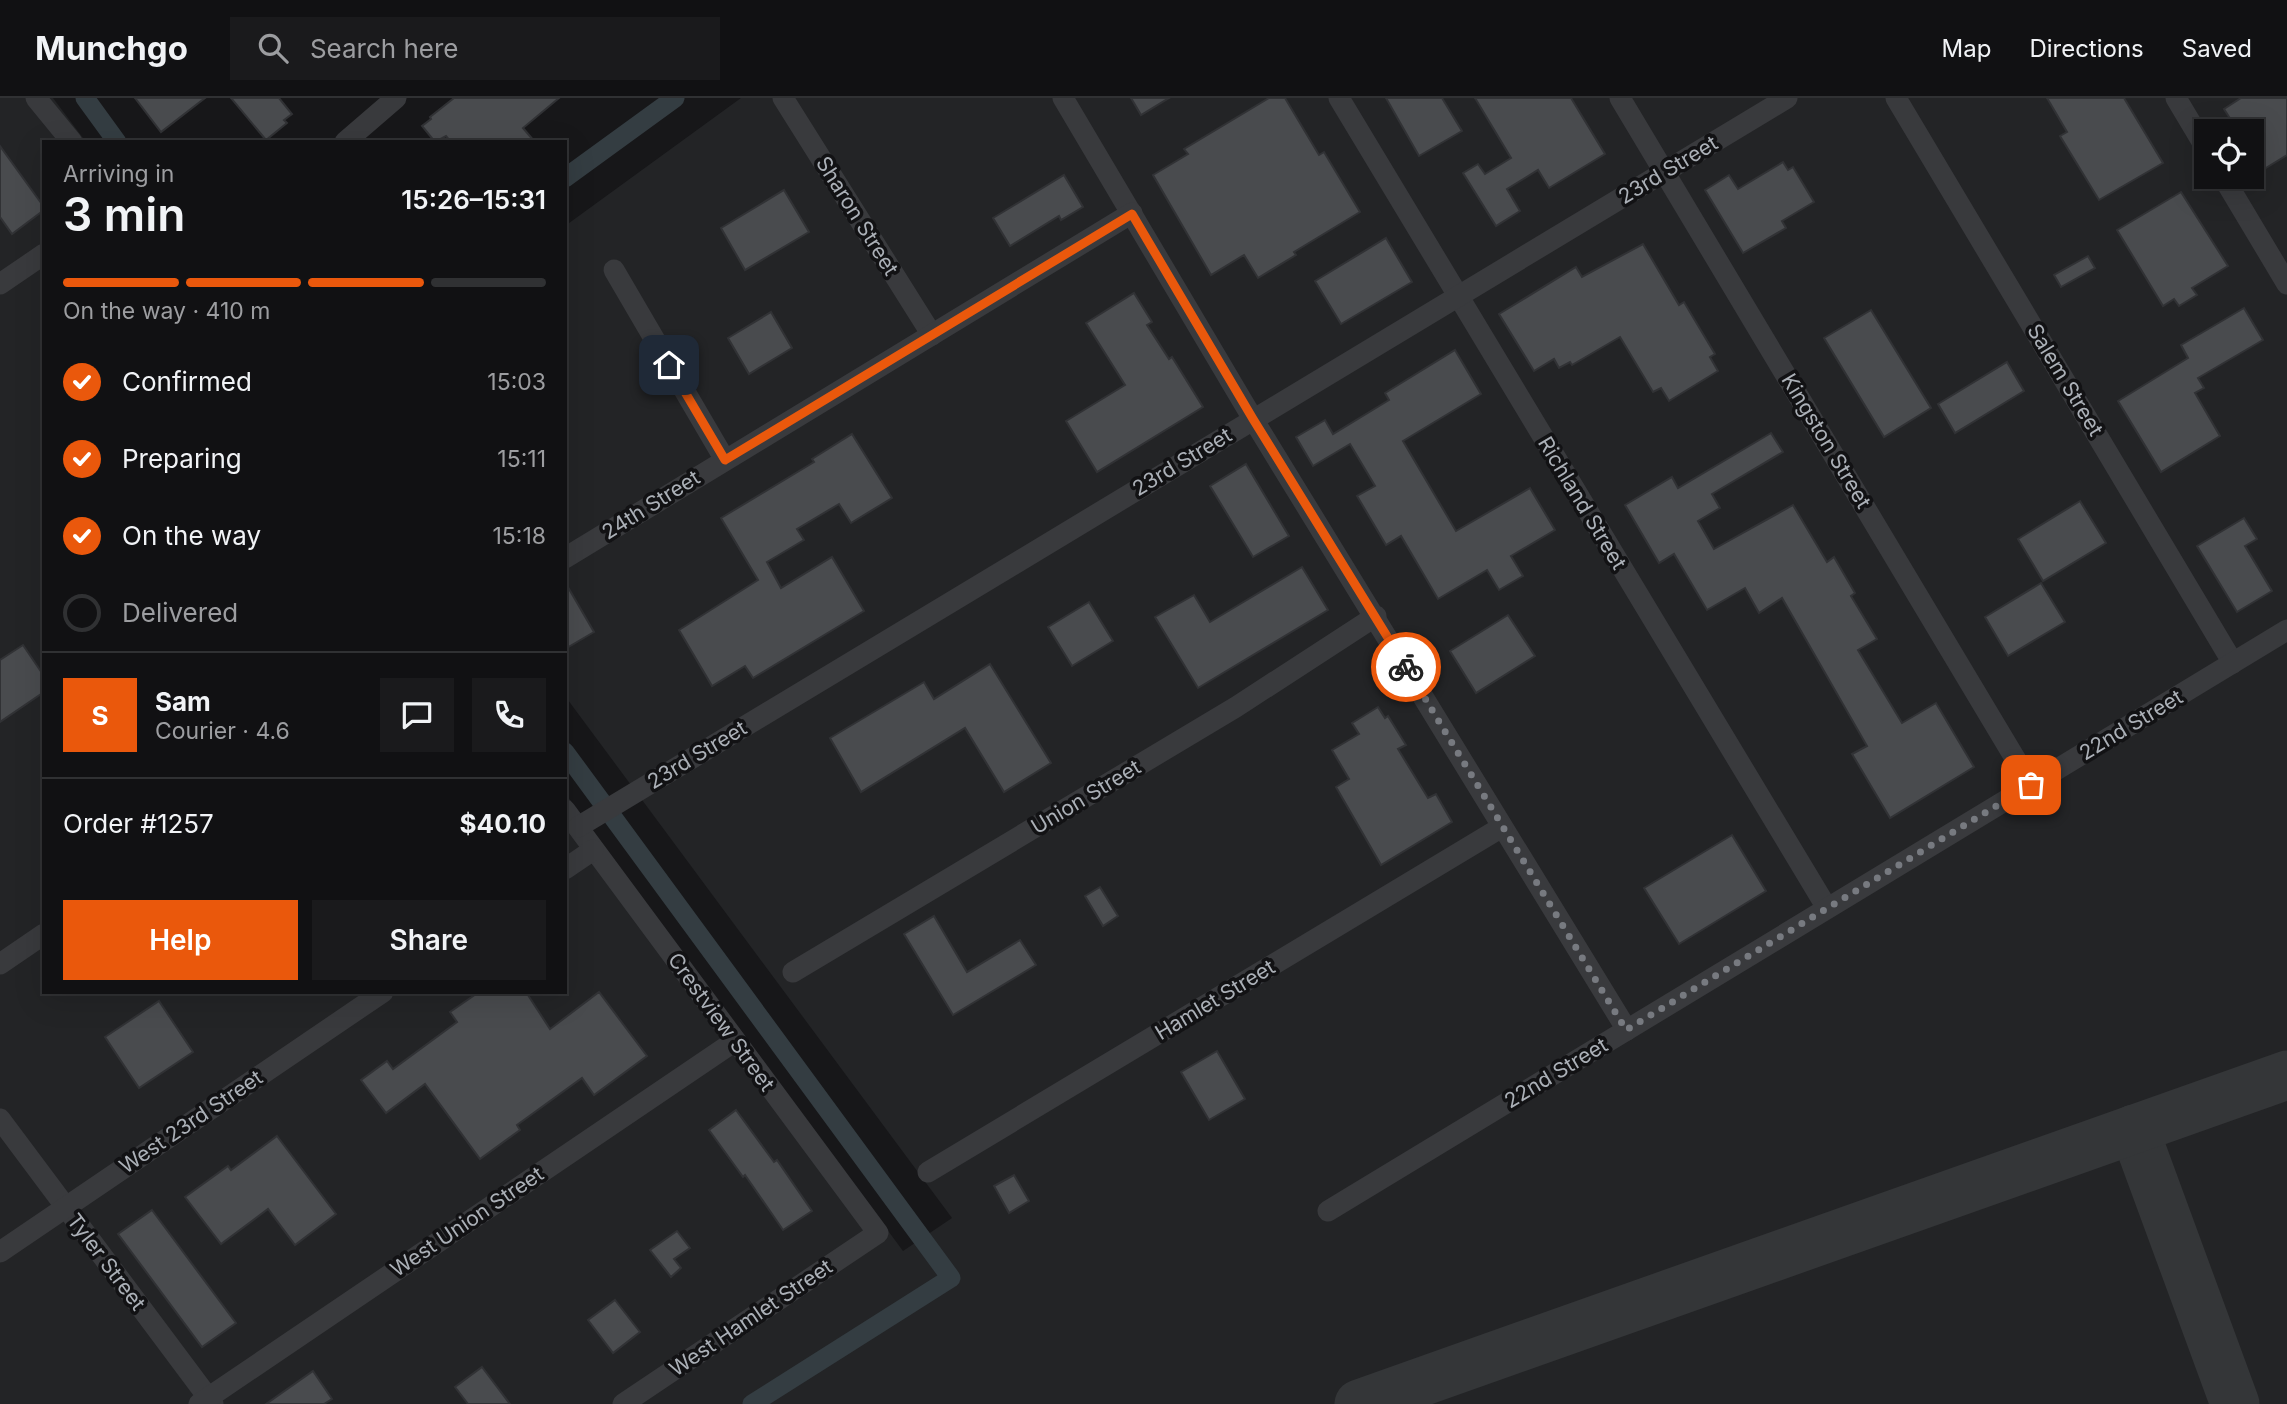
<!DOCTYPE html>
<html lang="en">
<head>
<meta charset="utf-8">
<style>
	:root { --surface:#111113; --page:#1a1a1c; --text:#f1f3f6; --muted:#9c9da0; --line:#303133; --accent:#ea580c }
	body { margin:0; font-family:Inter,sans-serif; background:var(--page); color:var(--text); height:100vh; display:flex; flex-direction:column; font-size:26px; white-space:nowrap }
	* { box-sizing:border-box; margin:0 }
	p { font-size:23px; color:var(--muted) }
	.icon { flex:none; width:38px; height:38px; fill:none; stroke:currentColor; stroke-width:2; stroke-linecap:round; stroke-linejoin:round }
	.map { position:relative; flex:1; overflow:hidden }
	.panel { position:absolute; left:42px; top:42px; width:525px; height:854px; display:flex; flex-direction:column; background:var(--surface); border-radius:0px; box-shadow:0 7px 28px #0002,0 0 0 2px var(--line) }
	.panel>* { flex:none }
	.tools { position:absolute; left:2194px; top:21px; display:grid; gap:14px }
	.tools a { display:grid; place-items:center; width:70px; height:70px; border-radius:0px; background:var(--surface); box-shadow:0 7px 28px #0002,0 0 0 2px var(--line); font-size:35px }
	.pin { position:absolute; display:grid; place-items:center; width:60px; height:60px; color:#fff; margin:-30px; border-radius:14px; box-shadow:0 4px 10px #0006 }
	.courier { position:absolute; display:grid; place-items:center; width:70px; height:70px; margin:-35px; border:5px solid #ea580c; border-radius:50%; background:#fff; color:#222; box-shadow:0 2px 9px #0007 }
	.headline em { font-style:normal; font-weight:600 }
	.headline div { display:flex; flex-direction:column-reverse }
	.headline { display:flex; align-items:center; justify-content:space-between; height:119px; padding:0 21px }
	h1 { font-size:46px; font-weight:600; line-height:52px }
	.bar { display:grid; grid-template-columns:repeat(4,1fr); gap:10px 7px; align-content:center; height:84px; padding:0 21px }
	.bar i { height:9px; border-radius:5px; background:var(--line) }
	.bar .active { background:var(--accent) }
	.bar p { grid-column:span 4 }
	.line { display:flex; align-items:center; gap:18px; padding:0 21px; border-top:2px solid var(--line) }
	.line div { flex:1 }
	.round { display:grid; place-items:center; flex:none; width:74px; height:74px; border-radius:0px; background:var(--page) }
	ol { padding:0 21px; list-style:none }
	li { display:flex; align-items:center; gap:21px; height:77px }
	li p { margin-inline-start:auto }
	li .icon { padding:7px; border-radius:50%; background:var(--accent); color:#fff; stroke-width:4 }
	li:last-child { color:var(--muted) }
	li i { width:38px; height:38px; border:4px solid var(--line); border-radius:50% }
	.cta { display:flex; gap:14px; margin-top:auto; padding:14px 21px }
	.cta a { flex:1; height:80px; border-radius:0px; background:var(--accent); color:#fff; font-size:28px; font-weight:600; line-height:80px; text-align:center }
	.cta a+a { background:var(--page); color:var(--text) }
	header { display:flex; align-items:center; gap:42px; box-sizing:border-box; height:98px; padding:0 35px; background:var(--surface); border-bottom:2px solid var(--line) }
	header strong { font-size:33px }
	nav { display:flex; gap:38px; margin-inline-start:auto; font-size:24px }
	.search { width:490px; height:63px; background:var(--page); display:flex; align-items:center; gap:18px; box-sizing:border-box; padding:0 24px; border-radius:0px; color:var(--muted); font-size:26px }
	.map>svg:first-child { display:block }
</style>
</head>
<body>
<header>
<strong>Munchgo</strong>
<div class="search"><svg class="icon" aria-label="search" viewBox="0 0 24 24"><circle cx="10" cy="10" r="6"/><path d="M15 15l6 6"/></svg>Search here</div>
<nav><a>Map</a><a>Directions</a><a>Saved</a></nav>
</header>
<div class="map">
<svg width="2287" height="1306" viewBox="0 0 2287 1306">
	<rect width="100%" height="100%" fill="#171719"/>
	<path fill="#232426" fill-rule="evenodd" d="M0 0H53L86 44H44V894H565V695L903 1153 952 1120 565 598V128L741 0H2287V1306H0ZM2207 33H2252V79H2207Z"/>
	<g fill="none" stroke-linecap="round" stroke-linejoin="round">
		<g stroke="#343d42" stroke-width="19">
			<path d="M85 0 117 44"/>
			<path d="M565 80 675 0"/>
			<path d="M565 654 951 1180 752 1306"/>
		</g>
		<g stroke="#343638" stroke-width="49">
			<path d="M2134 1031 2235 1306"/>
			<path d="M1359 1306 2287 977"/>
		</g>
	</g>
	<g fill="#494b4e" stroke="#313235" stroke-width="2">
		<path d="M135 0H205L161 34Z"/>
		<path d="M231 0H279L292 16 284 22 287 25 266 42Z"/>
		<path d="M454 0H559L523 30 535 44H451L446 38 435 44 422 28 431 21 430 19Z"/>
		<path d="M1131 0H1169L1141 17Z"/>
		<path d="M1269 0H1285L1319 57 1324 54 1360 114 1294 154 1296 157 1258 180 1244 157 1211 177 1153 77 1188 56 1184 51Z"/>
		<path d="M1386 0H1442L1462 33 1419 58Z"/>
		<path d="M1475 0H1571L1605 56 1549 90 1538 72 1507 91 1520 113 1496 128 1463 75 1478 66 1485 76 1511 60Z"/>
		<path d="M2047 0H2124L2163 65 2099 102 2060 38 2067 34Z"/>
		<path d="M2241 0H2287V57L2261 73 2252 59V33H2238L2224 11Z"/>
		<path d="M0 48 44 109V112L12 136 0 119Z"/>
		<path d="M1783 64 1788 72 1793 69 1814 104 1782 123 1786 130 1743 155 1705 92 1729 77 1738 91Z"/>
		<path d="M1064 77 1083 109 1061 122 1059 118 1010 148 993 120Z"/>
		<path d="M784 92 809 134 745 172 721 130Z"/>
		<path d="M2181 94 2228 168 2192 190 2197 197 2179 208 2174 201 2163 208 2117 132Z"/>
		<path d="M1386 140 1412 184 1341 226 1315 183Z"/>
		<path d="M1643 146 1679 207 1684 204 1715 256 1710 259 1718 273 1669 303 1661 290 1653 294 1620 239 1572 267 1570 264 1559 270 1554 261 1534 273 1499 216 1576 169 1582 179Z"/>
		<path d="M2088 158 2095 170 2061 189 2054 177Z"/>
		<path d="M1134 195 1152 224 1147 227 1169 261 1172 259 1203 309 1097 374 1066 323 1125 287 1086 225Z"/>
		<path d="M2244 210 2263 242 2198 280 2204 290 2195 295 2220 338 2161 374 2118 303 2188 260 2181 247Z"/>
		<path d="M1871 212 1931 310 1884 339 1824 240Z"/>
		<path d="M771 214 792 250 749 276 728 240Z"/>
		<path d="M1455 252 1481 296 1403 343 1456 433 1530 390 1555 432 1511 458 1523 478 1499 492 1487 472 1438 501 1401 438 1386 447 1357 398 1375 388 1350 346 1313 368 1296 339 1325 322 1333 336 1389 302 1385 295Z"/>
		<path d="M2007 264 2024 293 1955 335 1938 306Z"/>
		<path d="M1771 335 1783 354 1712 396 1720 410 1698 423 1714 451 1793 407 1827 464 1834 459 1855 495 1851 498 1877 541 1858 552 1902 625 1936 605 1974 669 1890 720 1852 656 1867 648 1782 500 1759 515 1745 490 1707 512 1674 456 1659 465 1625 407 1672 379 1678 390Z"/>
		<path d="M852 336 892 400 851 425 839 406 797 431 804 442 767 464 781 490 832 459 864 513 753 580 745 568 712 588 679 532 758 482 721 420 814 364 812 361Z"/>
		<path d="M1246 366 1289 438 1253 459 1210 388Z"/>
		<path d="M2080 403 2106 445 2043 483 2018 441Z"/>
		<path d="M2244 420 2257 441 2245 448 2272 493 2237 514 2197 448Z"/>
		<path d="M1302 469 1328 512 1198 590 1155 519 1194 497 1210 524Z"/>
		<path d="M565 484 594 534 565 551Z"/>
		<path d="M2041 485 2065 524 2008 558 1985 519Z"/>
		<path d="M1089 504 1113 543 1072 568 1048 529Z"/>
		<path d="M1508 517 1535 558 1476 595 1450 553Z"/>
		<path d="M23 547 44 578V594L0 624V562Z"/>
		<path d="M990 566 1051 665 1004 694 965 630 861 694 830 640 924 584 934 601Z"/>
		<path d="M1378 609 1385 620 1388 618 1406 647 1398 651 1428 700 1436 696 1452 724 1381 767 1336 689 1349 681 1332 652 1359 636 1352 625Z"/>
		<path d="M1732 737 1766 793 1679 846 1644 790Z"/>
		<path d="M1100 789 1118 818 1103 828 1085 798Z"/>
		<path d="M934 818 967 874 1020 842 1036 867 953 917 904 836Z"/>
		<path d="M479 894H526L550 931 599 894 647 958 594 997 582 980 517 1027 520 1032 480 1061 425 986 386 1015 361 982 387 963 393 971 457 924 450 914Z"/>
		<path d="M159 903 193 954 139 990 105 939Z"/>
		<path d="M1217 953 1245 1001 1209 1022 1181 974Z"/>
		<path d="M736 1012 774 1064 777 1062 812 1113 783 1132 745 1077 743 1079 709 1032Z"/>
		<path d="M277 1038 336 1116 295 1147 268 1111 221 1146 185 1099 228 1068 231 1072Z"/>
		<path d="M1014 1077 1029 1103 1009 1115 994 1088Z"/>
		<path d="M152 1112 236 1225 202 1249 118 1136Z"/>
		<path d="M677 1133 690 1150 674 1161 681 1170 671 1179 650 1152Z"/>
		<path d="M615 1202 640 1234 613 1255 588 1222Z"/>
		<path d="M482 1269 510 1306H468L455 1289Z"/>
		<path d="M313 1273 332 1301 324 1306H266Z"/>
	</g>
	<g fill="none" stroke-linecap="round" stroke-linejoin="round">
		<g stroke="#393a3d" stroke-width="21">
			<path d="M36 0 72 44"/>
			<path d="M783 0 932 237"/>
			<path d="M1063 0 1253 321 1627 932"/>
			<path d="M1339 0 1827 810"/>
			<path d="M1620 0 2031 687"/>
			<path d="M1896 0 2233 565"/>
			<path d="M2176 0 2207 52"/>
			<path d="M345 44 396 0"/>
			<path d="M2223 79 2287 186"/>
			<path d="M614 172 725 362"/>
			<path d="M0 186 44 156"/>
			<path d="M565 460 1132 115"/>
			<path d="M565 712 878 1135 623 1306"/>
			<path d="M578 729 1787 0"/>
			<path d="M565 771 593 752"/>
			<path d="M0 866 44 836"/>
			<path d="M793 874 1236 609 1376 518"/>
			<path d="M0 1021 213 1306"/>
			<path d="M928 1074 1502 729"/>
			<path d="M1328 1113 2287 532"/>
			<path d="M0 1154 383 894"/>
			<path d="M199 1306 735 943"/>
		</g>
	</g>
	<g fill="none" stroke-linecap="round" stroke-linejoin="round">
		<path stroke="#777a80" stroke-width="7" stroke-dasharray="0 12.6" d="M1406 569 1626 932 2031 687"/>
		<path stroke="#ea580c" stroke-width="9" d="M669 267 725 362 1132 116 1253 321 1406 569"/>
	</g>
	<g text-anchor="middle" stroke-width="7" stroke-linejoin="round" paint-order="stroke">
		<g font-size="21" fill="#abb0b7" stroke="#121214">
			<text transform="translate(1668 72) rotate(-31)" y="7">23rd Street</text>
			<text transform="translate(857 118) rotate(58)" y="7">Sharon Street</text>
			<text transform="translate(2065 282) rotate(59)" y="7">Salem Street</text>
			<text transform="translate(1826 343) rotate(59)" y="7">Kingston Street</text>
			<text transform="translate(1182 364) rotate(-31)" y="7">23rd Street</text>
			<text transform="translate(1582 405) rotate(59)" y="7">Richland Street</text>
			<text transform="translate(651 407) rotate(-32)" y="7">24th Street</text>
			<text transform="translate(2131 627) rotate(-31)" y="7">22nd Street</text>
			<text transform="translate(697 657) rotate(-31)" y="7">23rd Street</text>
			<text transform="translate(1086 699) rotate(-31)" y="7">Union Street</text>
			<text transform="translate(1215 902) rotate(-31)" y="7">Hamlet Street</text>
			<text transform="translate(721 924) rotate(54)" y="7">Crestview Street</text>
			<text transform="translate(1556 975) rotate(-31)" y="7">22nd Street</text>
			<text transform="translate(191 1024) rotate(-34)" y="7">West 23rd Street</text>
			<text transform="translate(467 1124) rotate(-34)" y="7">West Union Street</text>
			<text transform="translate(106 1164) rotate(53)" y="7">Tyler Street</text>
			<text transform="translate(751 1220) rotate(-34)" y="7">West Hamlet Street</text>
		</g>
	</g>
</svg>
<div class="tools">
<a><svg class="icon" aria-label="locate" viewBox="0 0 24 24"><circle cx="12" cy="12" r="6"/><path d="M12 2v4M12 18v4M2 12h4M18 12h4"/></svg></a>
</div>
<div class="pin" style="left:2031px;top:687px;background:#ea580c"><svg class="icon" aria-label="bag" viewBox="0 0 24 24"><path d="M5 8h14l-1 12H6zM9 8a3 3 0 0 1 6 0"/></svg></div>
<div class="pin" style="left:669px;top:267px;background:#1f2937"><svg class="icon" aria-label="home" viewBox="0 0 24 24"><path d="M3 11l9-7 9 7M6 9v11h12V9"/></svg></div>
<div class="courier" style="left:1406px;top:569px"><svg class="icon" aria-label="bike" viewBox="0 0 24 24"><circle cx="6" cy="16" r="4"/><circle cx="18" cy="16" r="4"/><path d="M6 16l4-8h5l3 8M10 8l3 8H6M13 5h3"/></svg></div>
<section class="panel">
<div class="headline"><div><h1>3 min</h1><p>Arriving in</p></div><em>15:26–15:31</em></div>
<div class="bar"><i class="active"></i><i class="active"></i><i class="active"></i><i></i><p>On the way · 410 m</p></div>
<ol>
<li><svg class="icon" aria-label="check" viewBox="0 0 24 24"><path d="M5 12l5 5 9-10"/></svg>Confirmed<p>15:03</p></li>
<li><svg class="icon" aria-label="check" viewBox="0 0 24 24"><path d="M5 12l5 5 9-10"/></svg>Preparing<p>15:11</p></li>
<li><svg class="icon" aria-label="check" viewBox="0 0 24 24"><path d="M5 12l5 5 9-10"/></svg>On the way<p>15:18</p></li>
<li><i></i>Delivered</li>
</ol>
<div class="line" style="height:126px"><b class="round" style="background:var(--accent);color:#fff">S</b><div><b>Sam</b><p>Courier · 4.6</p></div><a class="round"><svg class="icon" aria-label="chat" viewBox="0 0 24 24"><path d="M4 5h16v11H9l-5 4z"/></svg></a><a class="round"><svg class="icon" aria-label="phone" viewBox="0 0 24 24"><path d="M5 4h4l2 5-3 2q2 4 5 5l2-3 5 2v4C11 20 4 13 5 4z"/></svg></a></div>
<div class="line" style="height:91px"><div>Order #1257</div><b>$40.10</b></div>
<div class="cta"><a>Help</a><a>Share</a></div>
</section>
</div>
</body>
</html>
